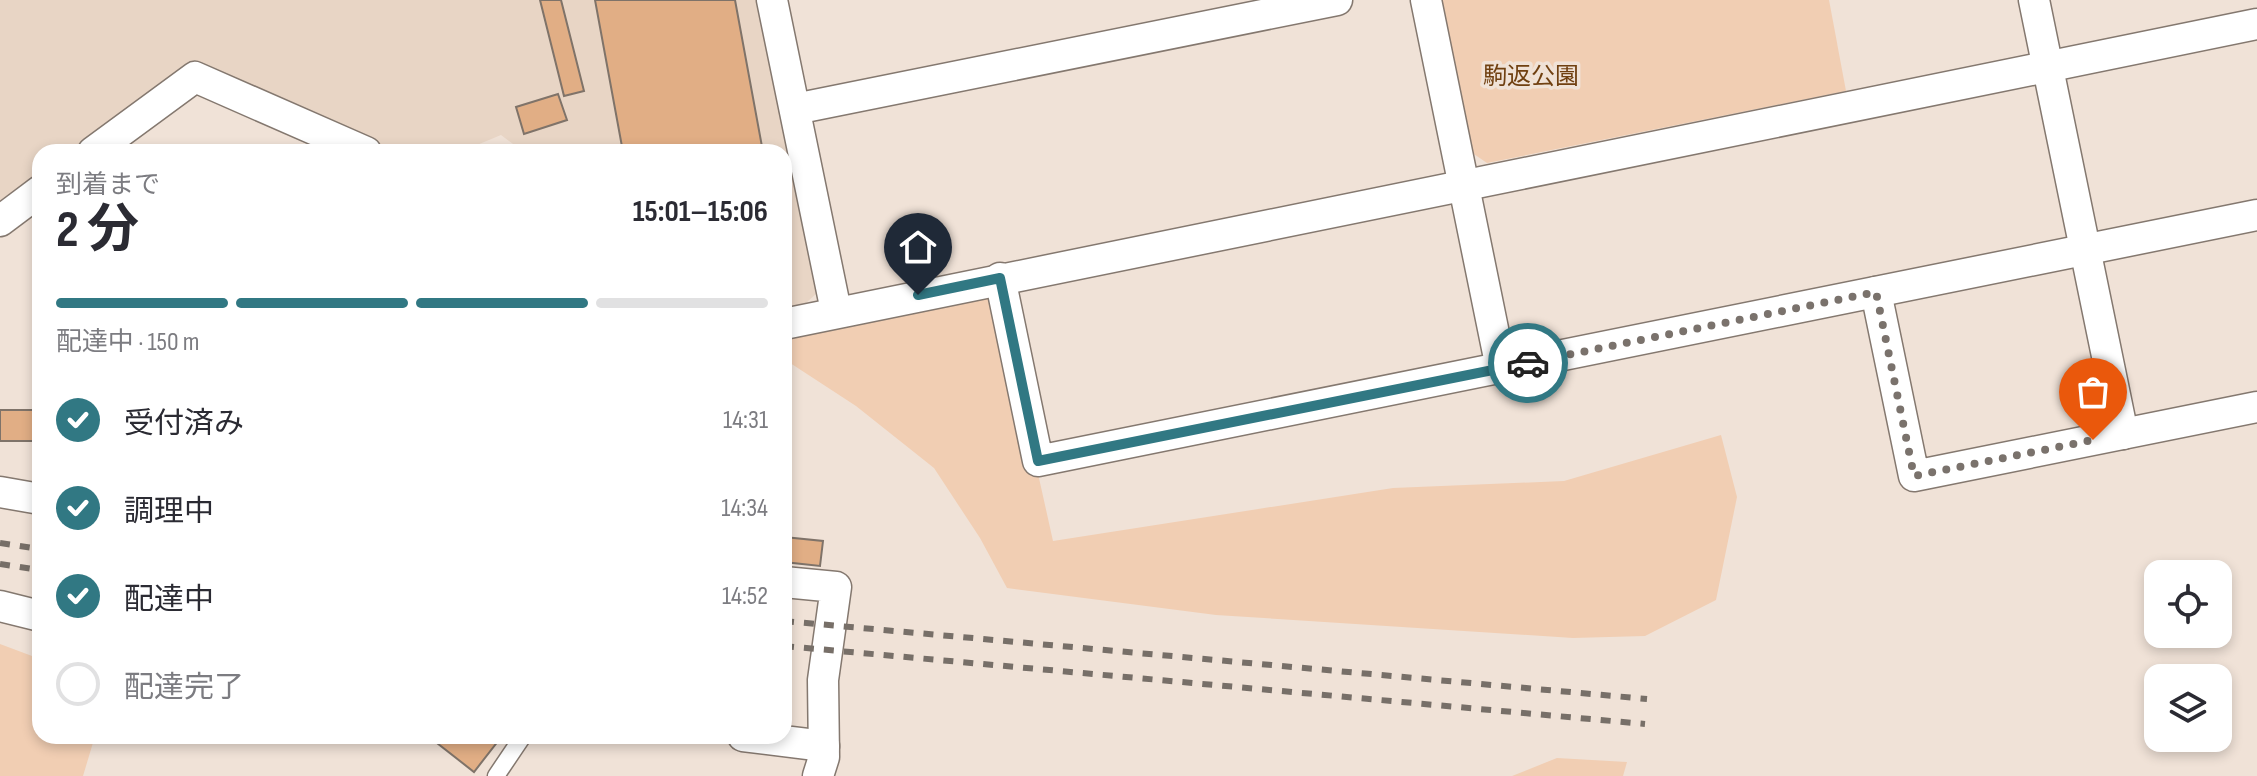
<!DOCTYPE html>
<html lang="ja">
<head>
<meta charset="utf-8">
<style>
	:root { --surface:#fff; --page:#f2f2f3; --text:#2b2b33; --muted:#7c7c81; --line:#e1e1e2; --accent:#317883 }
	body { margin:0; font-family:"Sofia Sans Condensed","Noto Sans JP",sans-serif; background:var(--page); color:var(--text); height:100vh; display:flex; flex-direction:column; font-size:30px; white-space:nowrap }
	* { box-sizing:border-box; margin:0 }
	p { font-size:26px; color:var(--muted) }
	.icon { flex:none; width:44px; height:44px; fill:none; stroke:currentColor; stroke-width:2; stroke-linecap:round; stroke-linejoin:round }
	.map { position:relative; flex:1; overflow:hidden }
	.side { position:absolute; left:32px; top:144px; width:760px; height:600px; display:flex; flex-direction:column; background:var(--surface); border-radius:24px; box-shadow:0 4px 12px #0003 }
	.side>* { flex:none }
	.buttons { position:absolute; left:2144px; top:560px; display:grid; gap:16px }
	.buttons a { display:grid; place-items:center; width:88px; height:88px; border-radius:16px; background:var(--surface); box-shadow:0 4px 12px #0003; font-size:40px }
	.pin { position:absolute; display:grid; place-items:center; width:68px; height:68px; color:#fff; margin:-82px -34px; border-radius:50% 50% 50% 0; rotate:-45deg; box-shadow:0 0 8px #0007 }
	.pin .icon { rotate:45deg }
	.courier { position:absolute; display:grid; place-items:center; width:80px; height:80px; margin:-40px; border:6px solid #317883; border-radius:50%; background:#fff; color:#222; box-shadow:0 2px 10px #0007 }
	.head em { font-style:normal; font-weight:700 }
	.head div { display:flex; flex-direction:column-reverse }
	.head { display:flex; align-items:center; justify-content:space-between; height:136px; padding:0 24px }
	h1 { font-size:52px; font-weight:700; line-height:60px }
	.bar { display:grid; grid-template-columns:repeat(4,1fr); gap:12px 8px; align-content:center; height:96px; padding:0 24px }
	.bar i { height:10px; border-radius:6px; background:var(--line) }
	.bar .active { background:var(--accent) }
	.bar p { grid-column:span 4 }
	ol { padding:0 24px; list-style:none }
	li { display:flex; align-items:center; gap:24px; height:88px }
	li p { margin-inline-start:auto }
	li .icon { padding:8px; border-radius:50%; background:var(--accent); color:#fff; stroke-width:4 }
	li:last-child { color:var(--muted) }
	li i { width:44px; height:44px; border:4px solid var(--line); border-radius:50% }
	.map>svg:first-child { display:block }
</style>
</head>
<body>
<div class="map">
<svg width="2257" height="776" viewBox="0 0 2257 776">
	<rect width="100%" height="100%" fill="#f0e2d7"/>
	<path fill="#e8d5c5" d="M0 0H758L816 294 798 310 784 312V152H524L501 135 460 152H398L236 78 220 80 198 61 163 85 93 140 88 136 85 142 75 145 69 152H40V173L0 203Z"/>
	<g fill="#f1ceb3">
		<path d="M1438 0H1829L1846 91 1487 163 1468 150Z"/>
		<path d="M998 294 1053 541 1393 488 1564 481 1721 435 1737 497 1716 600 1645 636 1573 638 1216 615 1007 588 980 538 934 468 856 406 784 359V336Z"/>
		<path d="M0 644 40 659V736H95L83 776H0Z"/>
		<path d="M1557 758 1627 762 1623 776H1512Z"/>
	</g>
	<g fill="#e1ae85" stroke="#7f7369" stroke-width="2">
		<path d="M540 0H561L584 91 564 96Z"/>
		<path d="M595 0H735L763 152H623Z"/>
		<path d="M558 94 567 120 524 134 516 107Z"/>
		<rect x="0" y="410" width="40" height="31"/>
		<path d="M784 537 823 541 820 566 784 562Z"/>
		<path d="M428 736H502L474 772Z"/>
	</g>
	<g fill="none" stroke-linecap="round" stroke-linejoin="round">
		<defs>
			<path id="lane" d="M496 776 523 736"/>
			<g id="street">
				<path d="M772 0 836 311"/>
				<path d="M1426 0 1501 368"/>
				<path d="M2034 0 2123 434"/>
				<path d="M795 109 1337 0"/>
				<path d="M93 152 195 77 366 152"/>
				<path d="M0 221 40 191"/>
				<path d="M1000 278 1038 461 2257 215"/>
				<path d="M1876 292 1914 476 2257 407"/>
				<path d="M784 324 2257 24"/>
				<path d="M0 492 40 499"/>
				<path d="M784 582 836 587 823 680 824 757 818 776"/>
				<path d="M0 606 40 616"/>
				<path d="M743 736 824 746"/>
			</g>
		</defs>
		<use href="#lane" stroke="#84786f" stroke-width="19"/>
		<use href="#street" stroke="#84786f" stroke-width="33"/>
		<use href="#lane" stroke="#fff" stroke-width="16"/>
		<use href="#street" stroke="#fff" stroke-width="30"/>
		<g stroke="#776f68" stroke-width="6" stroke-dasharray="10 10" stroke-linecap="butt">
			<path d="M0 543 40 549"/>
			<path d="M0 564 40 570"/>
			<path d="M784 621 1647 699"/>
			<path d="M784 646 1645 724"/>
		</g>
	</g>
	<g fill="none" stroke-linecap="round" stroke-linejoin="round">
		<path stroke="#7a726c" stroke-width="8" stroke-dasharray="0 14.4" d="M1528 363 1876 292 1914 476 2093 440"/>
		<path stroke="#317883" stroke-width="10" d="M918 295 1000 278 1038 461 1528 363"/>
	</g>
	<g text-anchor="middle" stroke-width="7" stroke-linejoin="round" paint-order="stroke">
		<g font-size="24" fill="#704011" stroke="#f0e2d7">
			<text x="1531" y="84">駒返公園</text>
		</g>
	</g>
</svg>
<div class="buttons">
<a><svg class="icon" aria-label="locate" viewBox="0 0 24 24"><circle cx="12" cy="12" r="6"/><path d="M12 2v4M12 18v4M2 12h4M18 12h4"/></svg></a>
<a><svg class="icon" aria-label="layers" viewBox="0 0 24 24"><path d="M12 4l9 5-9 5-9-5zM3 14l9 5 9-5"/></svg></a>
</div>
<div class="pin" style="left:2093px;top:440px;background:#ea580c"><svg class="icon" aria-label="bag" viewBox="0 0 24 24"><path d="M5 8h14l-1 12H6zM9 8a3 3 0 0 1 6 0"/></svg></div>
<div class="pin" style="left:918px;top:295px;background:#1f2937"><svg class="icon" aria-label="home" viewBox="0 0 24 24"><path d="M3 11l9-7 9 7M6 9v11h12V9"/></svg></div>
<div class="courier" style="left:1528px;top:363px"><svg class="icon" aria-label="car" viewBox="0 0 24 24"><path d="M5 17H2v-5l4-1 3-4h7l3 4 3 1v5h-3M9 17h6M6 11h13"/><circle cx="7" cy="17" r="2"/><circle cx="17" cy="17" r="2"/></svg></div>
<section class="side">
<div class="head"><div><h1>2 分</h1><p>到着まで</p></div><em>15:01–15:06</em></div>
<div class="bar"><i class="active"></i><i class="active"></i><i class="active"></i><i></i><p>配達中 · 150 m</p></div>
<ol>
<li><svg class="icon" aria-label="check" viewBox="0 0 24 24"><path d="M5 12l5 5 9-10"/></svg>受付済み<p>14:31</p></li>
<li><svg class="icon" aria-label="check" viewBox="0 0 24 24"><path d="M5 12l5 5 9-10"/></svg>調理中<p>14:34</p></li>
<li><svg class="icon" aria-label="check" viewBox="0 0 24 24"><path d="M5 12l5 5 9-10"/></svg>配達中<p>14:52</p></li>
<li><i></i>配達完了</li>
</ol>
</section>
</div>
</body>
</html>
